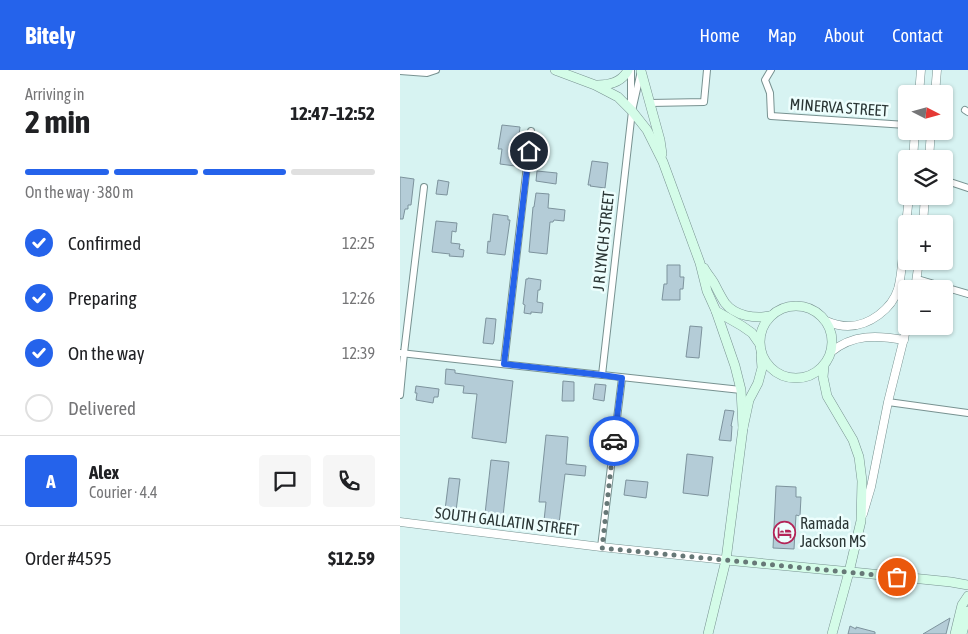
<!DOCTYPE html>
<html lang="en">
<head>
<meta charset="utf-8">
<style>
	:root { --surface:#fff; --page:#f6f6f6; --text:#202124; --muted:#757577; --line:#e0e0e0; --accent:#2563eb }
	body { margin:0; font-family:"Asap Condensed",sans-serif; background:var(--page); color:var(--text); height:100vh; display:flex; flex-direction:column; font-size:19px; white-space:nowrap }
	* { box-sizing:border-box; margin:0 }
	p { font-size:16px; color:var(--muted) }
	.icon { flex:none; width:28px; height:28px; fill:none; stroke:currentColor; stroke-width:2; stroke-linecap:round; stroke-linejoin:round }
	.map { position:relative; flex:1; overflow:hidden }
	.details { display:flex; flex-direction:column; background:var(--surface); width:400px }
	.details>* { flex:none }
	.needle { width:32px; rotate:96deg }
	.fabs { position:absolute; left:498px; top:15px; display:grid; gap:10px }
	.fabs a { display:grid; place-items:center; width:55px; height:55px; border-radius:5px; background:var(--surface); box-shadow:0 1px 4px #0004; font-size:25px }
	.pin { position:absolute; display:grid; place-items:center; width:42px; height:42px; color:#fff; margin:-21px; border:2px solid #fff; border-radius:50%; box-shadow:0 1px 5px #0007 }
	.courier { position:absolute; display:grid; place-items:center; width:50px; height:50px; margin:-25px; border:4px solid #2563eb; border-radius:50%; background:#fff; color:#222; box-shadow:0 1px 6px #0007 }
	.head em { font-style:normal; font-weight:700 }
	.head div { display:flex; flex-direction:column-reverse }
	.head { display:flex; align-items:center; justify-content:space-between; height:85px; padding:0 25px }
	h1 { font-size:32px; font-weight:700; line-height:38px }
	.bar { display:grid; grid-template-columns:repeat(4,1fr); gap:8px 5px; align-content:center; height:60px; padding:0 25px }
	.bar i { height:6px; border-radius:4px; background:var(--line) }
	.bar .active { background:var(--accent) }
	.bar p { grid-column:span 4 }
	.line { display:flex; align-items:center; gap:12px; padding:0 25px; border-top:1px solid var(--line) }
	.line div { flex:1 }
	.round { display:grid; place-items:center; flex:none; width:52px; height:52px; border-radius:5px; background:var(--page) }
	ol { padding:0 25px; list-style:none }
	li { display:flex; align-items:center; gap:15px; height:55px }
	li p { margin-inline-start:auto }
	li .icon { padding:5px; border-radius:50%; background:var(--accent); color:#fff; stroke-width:4 }
	li:last-child { color:var(--muted) }
	li i { width:28px; height:28px; border:2px solid var(--line); border-radius:50% }
	header { display:flex; align-items:center; gap:30px; box-sizing:border-box; height:70px; padding:0 25px; background:var(--accent); color:#fff }
	header strong { font-size:24px }
	nav { display:flex; gap:28px; margin-inline-start:auto; font-size:18px }
	main { display:flex; flex:1; min-height:0 }
	.map>svg:first-child { display:block }
</style>
</head>
<body>
<header>
<strong>Bitely</strong>
<nav><a>Home</a><a>Map</a><a>About</a><a>Contact</a></nav>
</header>
<main>
<section class="details">
<div class="head"><div><h1>2 min</h1><p>Arriving in</p></div><em>12:47–12:52</em></div>
<div class="bar"><i class="active"></i><i class="active"></i><i class="active"></i><i></i><p>On the way · 380 m</p></div>
<ol>
<li><svg class="icon" aria-label="check" viewBox="0 0 24 24"><path d="M5 12l5 5 9-10"/></svg>Confirmed<p>12:25</p></li>
<li><svg class="icon" aria-label="check" viewBox="0 0 24 24"><path d="M5 12l5 5 9-10"/></svg>Preparing<p>12:26</p></li>
<li><svg class="icon" aria-label="check" viewBox="0 0 24 24"><path d="M5 12l5 5 9-10"/></svg>On the way<p>12:39</p></li>
<li><i></i>Delivered</li>
</ol>
<div class="line" style="height:90px"><b class="round" style="background:var(--accent);color:#fff">A</b><div><b>Alex</b><p>Courier · 4.4</p></div><a class="round"><svg class="icon" aria-label="chat" viewBox="0 0 24 24"><path d="M4 5h16v11H9l-5 4z"/></svg></a><a class="round"><svg class="icon" aria-label="phone" viewBox="0 0 24 24"><path d="M5 4h4l2 5-3 2q2 4 5 5l2-3 5 2v4C11 20 4 13 5 4z"/></svg></a></div>
<div class="line" style="height:65px"><div>Order #4595</div><b>$12.59</b></div>
</section>
<div class="map">
<svg width="568" height="564" viewBox="0 0 568 564">
	<rect width="100%" height="100%" fill="#d7f3f2"/>
	<g fill="#b4ccd7" stroke="#7d939d">
		<path d="M102 55 120 57 119 65H116L114 87H116L115 96 100 94 102 79H98Z"/>
		<path d="M192 91 208 93 205 118 190 116 191 115H188Z"/>
		<path d="M137 101 157 103 156 114 136 111Z"/>
		<path d="M0 107 14 109 11 135H8V139H5L3 149H0Z"/>
		<path d="M38 110 49 112 47 125 36 124Z"/>
		<path d="M136 123 149 124 148 138 165 140 164 151 154 150 153 152H150L147 184 129 182 133 137H134Z"/>
		<path d="M93 144 108 146V150H110L105 185 87 183 88 171 90 172Z"/>
		<path d="M36 151 57 153 56 162 52 161 51 173 60 174 59 179 64 180 63 187 49 186 50 184 32 182Z"/>
		<path d="M267 195H280V207H284L283 219H280V230H262L264 214H267Z"/>
		<path d="M128 208 141 210 140 220H138L137 232 143 233 142 243 131 242V244L124 243 125 235 123 234 126 209H128Z"/>
		<path d="M86 248 96 249 94 271 93 274 83 273Z"/>
		<path d="M290 256 302 257 299 288 286 287Z"/>
		<path d="M46 299 55 300V303L113 311 106 373 72 368 77 324 63 323 64 316 45 314Z"/>
		<path d="M163 311 174 312V331H162Z"/>
		<path d="M195 314 206 315 204 331 193 329Z"/>
		<path d="M16 316 39 319 38 327H34L33 333 16 330 17 323H15Z"/>
		<path d="M325 340 334 341 331 356H332L331 371 319 370Z"/>
		<path d="M146 365 168 367 166 394 186 396 185 406 165 404 158 462 143 460 146 432H139Z"/>
		<path d="M287 384 313 387 308 426 283 423Z"/>
		<path d="M91 390 109 392 102 455 84 453Z"/>
		<path d="M49 408 60 409 55 449 44 448Z"/>
		<path d="M226 410 248 412 246 428 224 425Z"/>
		<path d="M376 416 396 417V427H401L400 446 396 445 394 479 373 478Z"/>
		<path d="M550 548 546 564H523Z"/>
		<path d="M450 556 456 559V557L475 562V564H448Z"/>
	</g>
	<g fill="none" stroke-linecap="round" stroke-linejoin="round">
		<defs>
			<g id="minor">
				<path d="M371 0 365 10 370 23 371 46 506 55"/>
				<path d="M0 1 27 3 36 0"/>
				<path d="M231 32V0"/>
				<path d="M250 33 304 32 307 0"/>
				<path d="M565 40 568 42"/>
				<path d="M544 110 568 118"/>
				<path d="M517 209 568 224"/>
				<path d="M0 283 341 320"/>
				<path d="M104 294 131 61"/>
				<path d="M202 305 232 41 241 1"/>
				<path d="M0 325 4 283 24 117"/>
				<path d="M488 332 568 343"/>
				<path d="M201 477 222 308"/>
			</g>
			<g id="tertiary">
				<path d="M519 24 521 0"/>
				<path d="M535 24 537 0"/>
				<path d="M513 89 515 61"/>
				<path d="M529 89 531 61"/>
				<path d="M523 154 525 126"/>
				<path d="M515 219 519 191"/>
				<path d="M426 251C433 254 440 256 448 256 469 256 492 239 498 219 501 208 502 195 503 184 505 165 507 146 509 126"/>
				<path d="M431 282C453 264 477 265 504 270"/>
				<path d="M463 444 471 417 488 332 507 256"/>
				<path d="M0 452 201 477 326 490"/>
			</g>
			<g id="secondary">
				<path d="M155 0 195 15 218 27 232 41 247 60 263 92 300 193 307 221 316 241 335 296 341 320 343 358"/>
				<path d="M241 1 260 70 262 84"/>
				<path d="M198 15C210 15 222 12 228 0"/>
				<path d="M304 198C307 204 312 209 315 215 318 221 321 227 325 233 335 246 355 249 370 246"/>
				<circle cx="396" cy="272" r="36"/>
				<path d="M316 241 342 256 352 263 359 273"/>
				<path d="M424 296 423 307 427 326 453 370 459 387 462 411 461 451 449 502 432 564"/>
				<path d="M326 490 462 503 551 512 568 515"/>
				<path d="M308 564 326 490 343 358 349 330 358 313 362 298 361 285"/>
				<path d="M555 564 562 535 568 526"/>
				<path d="M562 564 568 541"/>
			</g>
		</defs>
		<use href="#minor" stroke="#789291" stroke-width="8"/>
		<use href="#tertiary" stroke="#789291" stroke-width="9"/>
		<use href="#secondary" stroke="#789291" stroke-width="10"/>
		<use href="#minor" stroke="#fff" stroke-width="6"/>
		<use href="#tertiary" stroke="#fff" stroke-width="8"/>
		<use href="#secondary" stroke="#d4fce8" stroke-width="9"/>
	</g>
	<g fill="none" stroke-linecap="round" stroke-linejoin="round">
		<path stroke="#677877" stroke-width="5" stroke-dasharray="0 9" d="M214 371 202 478 497 507"/>
		<path stroke="#2563eb" stroke-width="6" d="M129 81 104 294 202 305 222 308 214 371"/>
	</g>
	<defs>
		<symbol id="hotel-ring" viewBox="-11 -11 22 22"><circle r="9.5" fill="#edfefd" stroke="#b32558" stroke-width="1.5"/><path d="M-6-4.5h1.5V1H6V5H4.5V3h-9V5H-6ZM-4 0a1.8 1.8 0 1 1 3.6 0ZM.5 0V-2.5h3Q6-2.5 6 0Z" fill="#b32558"/></symbol>
	</defs>
	<g fill-rule="evenodd">
		<use href="#hotel-ring" x="372" y="450" width="25" height="25"/>
	</g>
	<g text-anchor="middle" stroke-width="5" stroke-linejoin="round" paint-order="stroke">
		<g font-size="16" fill="#2b3635" stroke="#edfefd">
			<text transform="translate(439 37) rotate(4)" y="6">MINERVA STREET</text>
			<text transform="translate(203 171) rotate(-84)" y="6">J R LYNCH STREET</text>
			<text transform="translate(107 451) rotate(7)" y="6">SOUTH GALLATIN STREET</text>
		</g>
		<g font-size="16" fill="#2b3635" stroke="#edfefd" text-anchor="start">
			<text x="400" y="459">Ramada<tspan x="400" dy="18">Jackson MS</tspan></text>
		</g>
	</g>
</svg>
<div class="fabs">
<a><svg class="needle" viewBox="-14 -14 28 28"><path d="M0-13l5 13h-10z" fill="#e53935"/><path d="M0 13l5-13h-10z" fill="#757577"/></svg></a>
<a><svg class="icon" aria-label="layers" viewBox="0 0 24 24"><path d="M12 4l9 5-9 5-9-5zM3 14l9 5 9-5"/></svg></a>
<a>+</a>
<a>−</a>
</div>
<div class="pin" style="left:497px;top:507px;background:#ea580c"><svg class="icon" aria-label="bag" viewBox="0 0 24 24"><path d="M5 8h14l-1 12H6zM9 8a3 3 0 0 1 6 0"/></svg></div>
<div class="pin" style="left:129px;top:81px;background:#1f2937"><svg class="icon" aria-label="home" viewBox="0 0 24 24"><path d="M3 11l9-7 9 7M6 9v11h12V9"/></svg></div>
<div class="courier" style="left:214px;top:371px"><svg class="icon" aria-label="car" viewBox="0 0 24 24"><path d="M5 17H2v-5l4-1 3-4h7l3 4 3 1v5h-3M9 17h6M6 11h13"/><circle cx="7" cy="17" r="2"/><circle cx="17" cy="17" r="2"/></svg></div>
</div>
</main>
</body>
</html>
